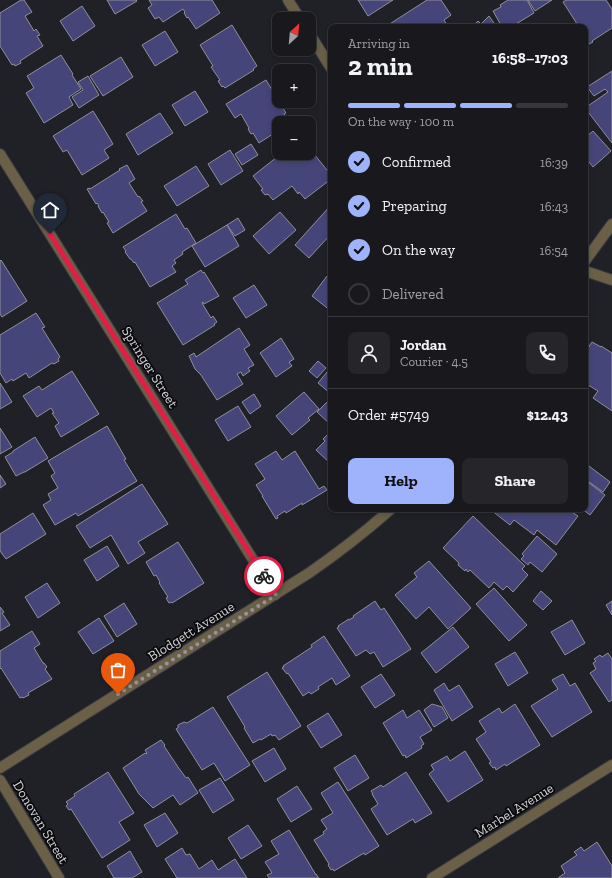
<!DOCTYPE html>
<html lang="en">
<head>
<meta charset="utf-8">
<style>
	:root { --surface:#18181d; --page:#25252a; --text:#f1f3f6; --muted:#9fa0a4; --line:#36373b; --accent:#9fb3fd }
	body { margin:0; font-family:"Zilla Slab",serif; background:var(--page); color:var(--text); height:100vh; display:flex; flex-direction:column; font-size:15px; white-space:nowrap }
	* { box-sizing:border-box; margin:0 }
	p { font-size:13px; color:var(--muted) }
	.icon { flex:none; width:22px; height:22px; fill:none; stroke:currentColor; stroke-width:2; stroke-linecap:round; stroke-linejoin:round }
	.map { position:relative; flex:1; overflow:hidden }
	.drawer { position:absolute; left:328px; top:24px; width:260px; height:488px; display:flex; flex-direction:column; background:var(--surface); border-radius:8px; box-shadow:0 2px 6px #0003,0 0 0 1px var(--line) }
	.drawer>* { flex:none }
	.needle { width:26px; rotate:26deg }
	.tools { position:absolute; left:272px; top:12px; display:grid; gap:8px }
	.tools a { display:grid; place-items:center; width:44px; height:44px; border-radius:8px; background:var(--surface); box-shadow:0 2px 6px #0003,0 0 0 1px var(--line); font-size:20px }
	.pin { position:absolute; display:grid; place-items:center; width:34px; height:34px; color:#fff; margin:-41px -17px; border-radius:50% 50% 50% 0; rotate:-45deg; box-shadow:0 0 4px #0007 }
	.pin .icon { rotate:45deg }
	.courier { position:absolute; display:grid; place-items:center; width:40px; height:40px; margin:-20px; border:3px solid #e11d48; border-radius:50%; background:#fff; color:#222; box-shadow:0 1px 5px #0007 }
	.headline em { font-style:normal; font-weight:700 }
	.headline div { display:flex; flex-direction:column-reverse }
	.headline { display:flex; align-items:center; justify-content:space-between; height:68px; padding:0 20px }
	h1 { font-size:26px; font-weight:700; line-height:30px }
	.bar { display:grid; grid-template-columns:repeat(4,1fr); gap:6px 4px; align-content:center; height:48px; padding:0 20px }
	.bar i { height:5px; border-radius:3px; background:var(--line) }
	.bar .on { background:var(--accent) }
	.bar p { grid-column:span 4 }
	.line { display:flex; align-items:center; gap:10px; padding:0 20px; border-top:1px solid var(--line) }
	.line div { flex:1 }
	.round { display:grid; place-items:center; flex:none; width:42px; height:42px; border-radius:8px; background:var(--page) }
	ol { padding:0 20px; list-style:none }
	li { display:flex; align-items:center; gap:12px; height:44px }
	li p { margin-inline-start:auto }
	li .icon { padding:4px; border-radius:50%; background:var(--accent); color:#111; stroke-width:4 }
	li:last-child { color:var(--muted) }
	li i { width:22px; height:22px; border:2px solid var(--line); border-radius:50% }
	.primary-button { display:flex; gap:8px; margin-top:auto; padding:8px 20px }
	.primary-button a { flex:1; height:46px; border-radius:8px; background:var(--accent); color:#111; font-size:16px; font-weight:700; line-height:46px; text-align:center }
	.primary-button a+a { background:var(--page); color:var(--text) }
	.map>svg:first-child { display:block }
</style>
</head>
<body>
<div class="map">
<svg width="612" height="878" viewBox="0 0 612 878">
	<rect width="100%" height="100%" fill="#202027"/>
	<g fill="#464579" stroke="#8e8f99">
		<path d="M21 0H24L32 12 25 16 34 31 36 29 40 35 37 36 43 46 20 61 21 63 15 66 14 64 12 65 0 46V13Z"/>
		<path d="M107 0H136L137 1 115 14Z"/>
		<path d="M149 0H212L220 13 196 29 188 17 187 18 184 13 185 12 183 9 163 22 159 17 155 19 148 8 152 5Z"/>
		<path d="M358 0H393L368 16Z"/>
		<path d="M427 0H441L451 15 444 20 448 27H385Z"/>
		<path d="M508 0H527L534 13 511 27H502L493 11 501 7 500 5Z"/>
		<path d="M528 0H552L535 11Z"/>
		<path d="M566 0H606L612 9V28L592 41 593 42 589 44 587 41 585 42V27H579L563 2Z"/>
		<path d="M82 6 95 26 73 41 60 21Z"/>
		<path d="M489 16 496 26V27H472L478 21 481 24Z"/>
		<path d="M232 25 257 66 253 69 254 70 225 88 223 86 222 87 218 81 220 80 211 67 213 66 200 45Z"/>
		<path d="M165 31 178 52 155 66 142 45Z"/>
		<path d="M61 55 73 74 72 75 81 89 69 97 73 105 44 123 26 93 34 88 27 76Z"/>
		<path d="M121 57 133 77 103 96 90 76Z"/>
		<path d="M612 71V143L585 108 608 92 605 89 594 96 587 87Z"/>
		<path d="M88 76 99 95 79 108 72 97 83 90 78 82Z"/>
		<path d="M266 80 286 113 284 114 289 123H279V130L259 143 253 133 251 134 248 129 249 128 241 114 235 118 226 104Z"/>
		<path d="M195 91 208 112 185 126 172 105Z"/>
		<path d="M93 111 103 127 113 144 104 150 109 158 82 175 67 150 63 152 53 136Z"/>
		<path d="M160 113 173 133 138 155 126 134Z"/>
		<path d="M593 131 611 151 593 167 585 157V138Z"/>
		<path d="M251 144 258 155 242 165 235 154Z"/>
		<path d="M310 149 331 175V179L305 199 299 192 298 194 292 186 273 200 268 194V195L267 194 265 195 261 190 263 189 253 176 282 153H301L302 155 304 153H309V150Z"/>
		<path d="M230 150 243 171 221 185 208 164Z"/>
		<path d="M127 165 135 179 129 183 138 197 139 196 143 201 141 202 147 211 113 233 107 223 109 222 103 212 102 213 98 206H99L97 203 96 204 87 189 90 188V189L120 170 119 169Z"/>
		<path d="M196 166 209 186 177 206 164 186Z"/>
		<path d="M331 205V234L309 258 295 245Z"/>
		<path d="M280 212 296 230 269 254 253 236Z"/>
		<path d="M176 214 185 229 187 228 196 243 182 252 183 254 174 260 176 263 172 266 176 272 150 287 135 262 134 263 131 259H130L125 252 126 251 123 247Z"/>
		<path d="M238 218 245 230 235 236 227 225Z"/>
		<path d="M227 225 239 246 205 267 192 246Z"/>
		<path d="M1 260 27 301 2 317 0 314V261Z"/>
		<path d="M201 270 203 273 204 272 219 296 204 304 203 302 202 303 211 318 213 316 217 322 214 324 215 325 183 345 157 303 188 284 185 280Z"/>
		<path d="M327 276 331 279V311L312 296Z"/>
		<path d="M254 285 267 305 246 318 233 298Z"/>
		<path d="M36 313 45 327 42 328 60 357 58 359 59 361 54 364 52 363 29 378 26 373 13 381 12 379 6 383 0 373V335Z"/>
		<path d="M239 328 250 345 244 349 254 365 248 368 250 371 243 376 241 372 237 374 243 384 217 400 201 375 195 369 189 356 194 353 196 357Z"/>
		<path d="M281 338 294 359 289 362 292 366 276 377 260 353Z"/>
		<path d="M592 342 601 347V346L612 353V411L593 398 598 391 585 383V352Z"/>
		<path d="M318 361 326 368 317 378 309 371Z"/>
		<path d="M331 367V394L318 383Z"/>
		<path d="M72 371 99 414 61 437 55 426 59 423 52 413H54L51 408 37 417 23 396 39 386 42 390Z"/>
		<path d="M0 383 12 402 0 409Z"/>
		<path d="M304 392 319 409 308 418 310 420 292 435 276 416Z"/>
		<path d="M254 394 261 406 250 414 242 402Z"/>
		<path d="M331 398V425L317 412Z"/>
		<path d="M238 406 251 427 228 441 215 420Z"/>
		<path d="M107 426 126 459 124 460 137 481 78 516 76 513 55 525 43 505 51 500 48 494 58 488 51 476 55 473 48 461Z"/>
		<path d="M0 428 12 447 0 454Z"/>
		<path d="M327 435 330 437 331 436V464L316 450 325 441 323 439Z"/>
		<path d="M35 437 48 458 25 472H24L16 476 5 457 13 452V451Z"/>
		<path d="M276 451 282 460 295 451 319 489 324 486 327 490 302 505V503L286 513 285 511 277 516 278 518 276 519 262 496H263L256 485 265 479 255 464Z"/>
		<path d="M585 463 610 482 603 492 585 479Z"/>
		<path d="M0 475 6 484 0 488Z"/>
		<path d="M585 480 605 495 590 515 582 509H585Z"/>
		<path d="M142 484 168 524 138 542 145 553 128 564 111 535 90 548 76 526Z"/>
		<path d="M491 509H572L570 511 578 516 556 545 537 530 534 535 514 520 510 525 491 510Z"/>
		<path d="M33 513 46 534 6 559 0 551V534Z"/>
		<path d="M473 516 525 566 522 569 528 575 513 592 507 586 503 590 494 582 489 588 470 570 468 572 466 569 465 571 458 565 459 563 443 548Z"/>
		<path d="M537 536 557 554 542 572 530 562 528 565 521 559 524 556 522 554Z"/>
		<path d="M178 542 204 583 172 603 171 602 169 603 166 598 168 597 159 583 160 582 156 575 154 576 146 562Z"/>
		<path d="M107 546 119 566 97 581 84 560Z"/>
		<path d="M429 561 471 608 448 629 429 607 416 619 395 595 417 577 414 573Z"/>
		<path d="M47 583 60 603 38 618 25 597Z"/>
		<path d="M494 588 527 625 509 641 476 604Z"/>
		<path d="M541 591 552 601 543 610 533 601Z"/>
		<path d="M375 601 381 610 384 608 411 649 383 667 374 652 370 654 366 650 356 656 337 628 339 627 338 626 349 619V620L354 617 353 616Z"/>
		<path d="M612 601V615L606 605Z"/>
		<path d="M124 603 137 624 117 637 104 616Z"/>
		<path d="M0 607 4 612 2 613 10 625 0 631Z"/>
		<path d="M99 618 114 641 93 654 78 632Z"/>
		<path d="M572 620 585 643 565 655 551 632Z"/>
		<path d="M453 627 469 647 436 673 421 653Z"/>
		<path d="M32 631 40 644 34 648 43 663H44L47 667 45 669 52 679 28 693 29 695 23 698 22 697 20 698 1 668 0 669V651Z"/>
		<path d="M324 636 350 676 336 685 332 678 318 687 319 689 311 694 309 692 303 696 288 673 287 674 282 668 284 667 283 666 312 647 311 645Z"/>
		<path d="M515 652 528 673 508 686 495 664Z"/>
		<path d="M608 653 612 659V700L609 702 590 673 596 669 593 663 596 661 594 659 600 655 602 657Z"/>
		<path d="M267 672 301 726 279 740 275 735 272 736 271 734 261 740 260 739 253 743 244 728 245 727 227 697Z"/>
		<path d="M381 674 395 695 375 708 361 687Z"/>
		<path d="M563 674 570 686 575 683 592 712 552 737 533 709 531 706 558 689 552 680Z"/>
		<path d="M444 683 449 691 459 685 473 707 452 721 434 690Z"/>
		<path d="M432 704 442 707 448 718 434 727 424 710Z"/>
		<path d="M515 704 540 745 506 766 505 764 496 770 495 767 493 768 489 763 491 762 476 739 486 732 479 721 499 708 502 713Z"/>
		<path d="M213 707 250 765 225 781 214 763 202 770 176 729 178 728V725L184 722 187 723Z"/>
		<path d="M403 710 407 718 419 710 432 730 420 737 424 744 421 746 422 748 406 758 405 755 403 756 383 723Z"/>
		<path d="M328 713 342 735 321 748 307 726Z"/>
		<path d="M161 740 165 745 164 746 178 767 186 778 188 777 198 793 180 805 173 795 153 808 139 794 123 768 145 753 146 754 147 753 145 750Z"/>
		<path d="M274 748 286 769 265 782 252 761Z"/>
		<path d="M465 751 483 780 448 802 429 774 434 770 431 765 447 756 450 761Z"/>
		<path d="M355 755 369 778 348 791 334 768Z"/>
		<path d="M108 772 134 813 119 822 130 840 102 858 71 809 69 810 66 806 68 804 66 802 75 796 74 794Z"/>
		<path d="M406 772 432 813 415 823 413 819 387 835 371 809 378 804 372 794H373L371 791 381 785 383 787Z"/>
		<path d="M220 778 234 800 213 813 199 790Z"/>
		<path d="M338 782 379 846 365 855 364 853 334 871 333 869 331 870 328 865 329 864 314 840 324 834 323 832 327 829 321 820 333 813 321 793Z"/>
		<path d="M297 786 312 809 291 822 277 799Z"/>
		<path d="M165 813 178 833 157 847 144 825Z"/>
		<path d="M248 825 262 846 241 859 228 838Z"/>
		<path d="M289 830 316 875V874L319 878H269L267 875 272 873 265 862 279 854 271 841Z"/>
		<path d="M597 842 612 866V878H558L565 873 561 866 577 855 574 852 581 847 584 851Z"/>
		<path d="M182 848 186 855 190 854 199 869 212 860 218 870 235 859 247 878H177L165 859Z"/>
		<path d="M130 851 142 872 132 878H114L107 866Z"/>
	</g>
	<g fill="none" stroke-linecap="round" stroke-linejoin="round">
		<defs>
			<g id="minor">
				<path d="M288 0 300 19"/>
				<path d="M309 33 331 68"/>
				<path d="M0 154 275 595"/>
				<path d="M585 261 612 224"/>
				<path d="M585 271 612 280"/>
				<path d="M0 768 309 573C338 553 365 532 391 509"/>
				<path d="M0 780 59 878"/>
				<path d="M432 878 612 765"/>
			</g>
		</defs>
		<use href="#minor" stroke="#3d3d43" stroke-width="12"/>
		<use href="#minor" stroke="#6a5f47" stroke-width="10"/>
	</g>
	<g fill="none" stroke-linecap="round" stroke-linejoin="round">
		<path stroke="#94949a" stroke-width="4" stroke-dasharray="0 7.2" d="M118 694 276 595 264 576"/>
		<path stroke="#e11d48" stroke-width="5" d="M50 234 264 576"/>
	</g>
	<g text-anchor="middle" stroke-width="3.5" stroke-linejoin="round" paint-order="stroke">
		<g font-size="14" fill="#d3d3d8" stroke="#0a0a0d">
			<text transform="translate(150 367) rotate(58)" y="5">Springer Street</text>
			<text transform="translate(191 631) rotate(-32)" y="5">Blodgett Avenue</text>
			<text transform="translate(514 810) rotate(-32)" y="5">Marbel Avenue</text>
			<text transform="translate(41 822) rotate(59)" y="5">Donovan Street</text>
		</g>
	</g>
</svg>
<div class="tools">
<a><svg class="needle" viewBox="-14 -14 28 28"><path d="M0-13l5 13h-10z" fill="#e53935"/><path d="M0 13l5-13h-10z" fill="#9fa0a4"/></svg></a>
<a>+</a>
<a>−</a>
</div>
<div class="pin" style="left:118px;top:694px;background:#ea580c"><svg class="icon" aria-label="bag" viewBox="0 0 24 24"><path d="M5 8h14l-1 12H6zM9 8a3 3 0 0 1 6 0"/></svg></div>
<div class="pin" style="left:50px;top:234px;background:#1f2937"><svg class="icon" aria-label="home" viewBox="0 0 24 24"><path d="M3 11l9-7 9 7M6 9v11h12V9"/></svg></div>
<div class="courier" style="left:264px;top:576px"><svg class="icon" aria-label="bike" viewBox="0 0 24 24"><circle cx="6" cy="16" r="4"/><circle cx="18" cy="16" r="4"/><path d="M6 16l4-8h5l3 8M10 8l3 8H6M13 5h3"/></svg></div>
<section class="drawer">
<div class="headline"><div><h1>2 min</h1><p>Arriving in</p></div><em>16:58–17:03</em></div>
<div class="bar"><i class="on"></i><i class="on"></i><i class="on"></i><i></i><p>On the way · 100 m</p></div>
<ol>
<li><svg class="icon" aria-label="check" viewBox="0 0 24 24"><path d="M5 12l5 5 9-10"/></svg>Confirmed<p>16:39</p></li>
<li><svg class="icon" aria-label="check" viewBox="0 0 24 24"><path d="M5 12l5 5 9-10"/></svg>Preparing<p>16:43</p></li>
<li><svg class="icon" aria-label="check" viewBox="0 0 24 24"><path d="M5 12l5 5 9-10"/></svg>On the way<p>16:54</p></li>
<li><i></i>Delivered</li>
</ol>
<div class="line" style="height:72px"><a class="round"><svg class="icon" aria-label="person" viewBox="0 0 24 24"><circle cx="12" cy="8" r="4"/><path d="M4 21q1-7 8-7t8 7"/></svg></a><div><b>Jordan</b><p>Courier · 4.5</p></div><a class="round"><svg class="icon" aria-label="phone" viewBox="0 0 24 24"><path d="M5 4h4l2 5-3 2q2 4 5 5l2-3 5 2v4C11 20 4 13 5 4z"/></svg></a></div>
<div class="line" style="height:52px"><div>Order #5749</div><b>$12.43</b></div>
<div class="primary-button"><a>Help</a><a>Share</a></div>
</section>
</div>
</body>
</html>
